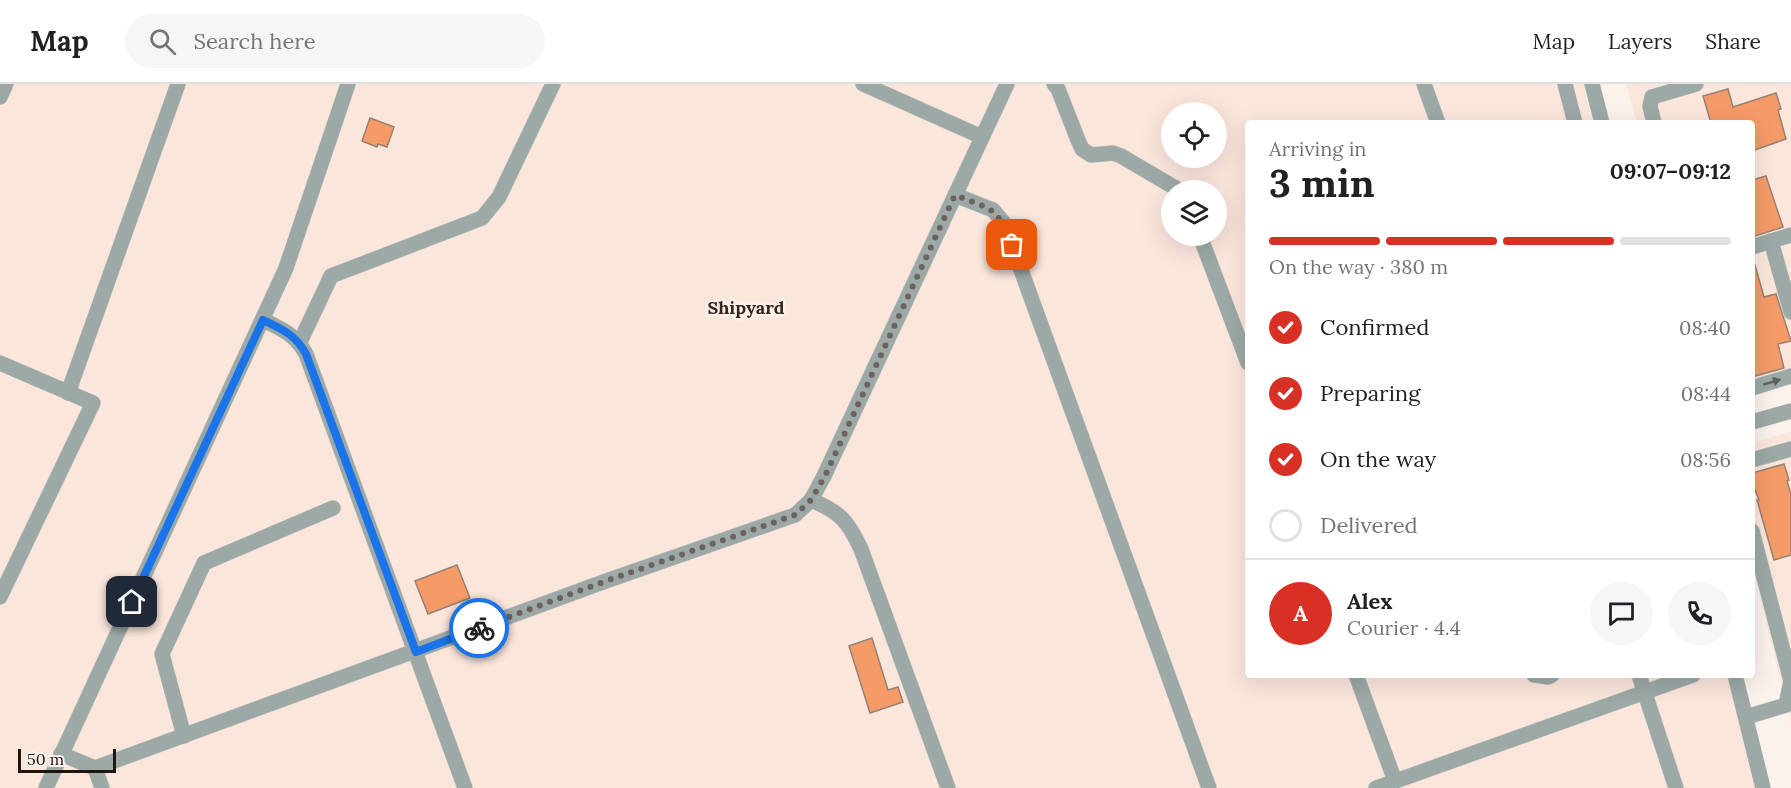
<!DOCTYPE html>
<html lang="en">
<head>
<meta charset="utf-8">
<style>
	:root { --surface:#fff; --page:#f6f6f6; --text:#202124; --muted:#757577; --line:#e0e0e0; --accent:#d93025 }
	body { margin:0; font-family:Lora,serif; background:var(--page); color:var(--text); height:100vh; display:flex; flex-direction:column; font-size:22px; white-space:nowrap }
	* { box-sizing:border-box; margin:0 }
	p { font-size:20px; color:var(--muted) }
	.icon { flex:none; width:33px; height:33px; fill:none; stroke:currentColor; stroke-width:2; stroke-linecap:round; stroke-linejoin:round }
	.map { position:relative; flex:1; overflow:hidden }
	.panel { position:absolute; left:1245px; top:36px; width:510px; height:558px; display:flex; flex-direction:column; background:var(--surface); border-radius:6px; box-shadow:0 6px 24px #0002 }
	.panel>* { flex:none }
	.tools { position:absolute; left:1161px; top:18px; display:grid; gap:12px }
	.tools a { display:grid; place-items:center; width:66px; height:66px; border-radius:50%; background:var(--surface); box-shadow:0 6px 24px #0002; font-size:30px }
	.scale { position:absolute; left:18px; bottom:15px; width:98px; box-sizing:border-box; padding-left:6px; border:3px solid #1f1611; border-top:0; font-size:16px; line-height:21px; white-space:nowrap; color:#1f1611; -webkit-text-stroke:4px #fcf2ec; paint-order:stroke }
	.pin { position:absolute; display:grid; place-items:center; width:51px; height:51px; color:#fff; margin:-26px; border-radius:12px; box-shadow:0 3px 9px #0006 }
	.courier { position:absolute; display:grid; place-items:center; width:60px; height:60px; margin:-30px; border:4px solid #1a73e8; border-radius:50%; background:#fff; color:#222; box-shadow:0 2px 8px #0007 }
	.head em { font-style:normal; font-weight:800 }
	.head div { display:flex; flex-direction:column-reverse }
	.head { display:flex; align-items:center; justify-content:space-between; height:102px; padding:0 24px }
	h1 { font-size:39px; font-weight:800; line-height:45px }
	.bar { display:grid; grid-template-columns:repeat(4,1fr); gap:9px 6px; align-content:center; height:72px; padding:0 24px }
	.bar i { height:8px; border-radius:4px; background:var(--line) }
	.bar .selected { background:var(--accent) }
	.bar p { grid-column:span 4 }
	.line { display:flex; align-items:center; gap:15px; padding:0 24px; border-top:2px solid var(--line) }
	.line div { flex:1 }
	.round { display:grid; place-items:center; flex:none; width:63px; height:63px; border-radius:32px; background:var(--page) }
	ol { padding:0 24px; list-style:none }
	li { display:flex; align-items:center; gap:18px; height:66px }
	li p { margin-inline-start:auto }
	li .icon { padding:6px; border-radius:50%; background:var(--accent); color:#fff; stroke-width:4 }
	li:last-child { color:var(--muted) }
	li i { width:33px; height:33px; border:3px solid var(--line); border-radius:50% }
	header { display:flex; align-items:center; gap:36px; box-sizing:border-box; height:84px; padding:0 30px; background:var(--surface); border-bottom:2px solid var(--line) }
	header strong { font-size:28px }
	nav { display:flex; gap:33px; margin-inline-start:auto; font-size:21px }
	.search { width:420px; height:54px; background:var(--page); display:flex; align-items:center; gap:15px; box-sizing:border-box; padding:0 21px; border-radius:33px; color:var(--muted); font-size:22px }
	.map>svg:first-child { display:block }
</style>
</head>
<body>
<header>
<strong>Map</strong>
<div class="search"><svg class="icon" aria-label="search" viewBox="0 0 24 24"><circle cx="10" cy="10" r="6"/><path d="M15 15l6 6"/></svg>Search here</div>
<nav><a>Map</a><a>Layers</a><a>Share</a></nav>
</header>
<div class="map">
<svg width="1791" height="704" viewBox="0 0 1791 704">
	<rect width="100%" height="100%" fill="#fcf2ec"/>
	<g fill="#fbe6dc" fill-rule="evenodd">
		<path d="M0 0H1583L1593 39H1248V591H1728L1755 704H0ZM1172 28H1216V74H1172ZM1172 106H1216V152H1172Z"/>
		<path d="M1626 0H1791V299L1752 310V39H1637Z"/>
		<path d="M1791 348V641L1752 479V359Z"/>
	</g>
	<g fill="#f59b68" stroke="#988174" stroke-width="1.5">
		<path d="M1728 5 1733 23 1776 9 1781 25 1778 26 1786 55 1752 67V39H1711L1703 12Z"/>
		<path d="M370 34 394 43 387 63 378 60 377 63 362 57Z"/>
		<path d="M1766 92 1783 143 1752 153V96Z"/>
		<path d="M1752 181H1755L1764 213 1776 210 1791 257 1778 260 1784 284 1752 293Z"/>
		<path d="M1784 380 1789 396 1787 397 1791 410V471L1774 476 1757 416H1759L1752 398V389Z"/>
		<path d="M457 481 470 514 428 530 415 497Z"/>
		<path d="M872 554 888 606 898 603 903 618 870 629 849 562Z"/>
	</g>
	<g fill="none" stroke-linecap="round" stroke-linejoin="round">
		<defs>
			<g id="minor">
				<path d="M863 0 982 53"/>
				<path d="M1054 0 1058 5 1078 56 1082 65 1091 71 1113 69 1121 72 1179 106"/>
				<path d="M1424 0 1438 39"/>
				<path d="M1565 0 1575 39"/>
				<path d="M1592 0 1602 39"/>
				<path d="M0 13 6 0"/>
				<path d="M1654 39 1650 22 1652 13 1696 0"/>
				<path d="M955 111 993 126 1004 139 1209 704"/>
				<path d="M1200 152 1248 279"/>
				<path d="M1771 157 1791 228"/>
				<path d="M1752 163 1791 151"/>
				<path d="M263 236C282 245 296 251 306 270L465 704"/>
				<path d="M300 258 331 192 482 134 499 113 553 0"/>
				<path d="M0 279 93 319 0 513"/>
				<path d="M1752 304 1791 292"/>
				<path d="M68 309 178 0"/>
				<path d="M1752 338 1791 327"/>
				<path d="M1752 376 1791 365"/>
				<path d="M811 416C840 428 848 437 861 465L948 704"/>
				<path d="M1356 591 1395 697"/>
				<path d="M1534 591 1548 593 1552 591"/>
				<path d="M1639 591 1676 704"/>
				<path d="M1735 591 1763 704"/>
				<path d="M1746 633 1786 621 1791 597 1752 447"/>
				<path d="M184 652 162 570 204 479 333 424"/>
				<path d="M61 670 95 684 606 497 795 431 811 416 824 392 1007 0"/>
				<path d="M95 684 102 704"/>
				<path d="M46 704 286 184 348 0"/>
				<path d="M1376 704 1693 591"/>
			</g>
		</defs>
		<use href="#minor" stroke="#d9cfc9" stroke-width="16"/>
		<use href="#minor" stroke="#9ca9a7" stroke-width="15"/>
	</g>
	<defs><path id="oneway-solid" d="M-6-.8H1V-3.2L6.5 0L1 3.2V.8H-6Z" transform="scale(1.5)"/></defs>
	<use fill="#5e605c" href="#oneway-solid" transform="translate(1772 298) rotate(-17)"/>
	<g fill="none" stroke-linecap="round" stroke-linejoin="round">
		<path stroke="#6c635e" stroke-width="6" stroke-dasharray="0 10.8" d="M479 544 606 497 795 431 811 416 825 392 955 111C991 125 998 123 1012 161"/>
		<path stroke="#1a73e8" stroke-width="8" d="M132 518 263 236C282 245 296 251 306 270L416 568 479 544"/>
	</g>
	<g text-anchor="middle" stroke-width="5" stroke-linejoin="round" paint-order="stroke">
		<g font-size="18" font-weight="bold" fill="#37241a" stroke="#fcf2ec">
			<text x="746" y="230">Shipyard</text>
		</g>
	</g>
</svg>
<div class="tools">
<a><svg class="icon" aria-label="locate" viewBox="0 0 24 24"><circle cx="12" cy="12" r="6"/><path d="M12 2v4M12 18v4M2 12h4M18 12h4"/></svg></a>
<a><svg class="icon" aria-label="layers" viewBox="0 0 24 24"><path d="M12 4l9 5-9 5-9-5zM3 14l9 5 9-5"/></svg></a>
</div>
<div class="scale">50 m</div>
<div class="pin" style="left:1012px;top:161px;background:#ea580c"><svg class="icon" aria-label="bag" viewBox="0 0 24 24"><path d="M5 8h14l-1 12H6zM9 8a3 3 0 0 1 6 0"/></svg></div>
<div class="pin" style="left:132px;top:518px;background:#1f2937"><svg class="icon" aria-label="home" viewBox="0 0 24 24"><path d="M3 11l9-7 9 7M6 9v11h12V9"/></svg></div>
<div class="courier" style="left:479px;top:544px"><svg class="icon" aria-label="bike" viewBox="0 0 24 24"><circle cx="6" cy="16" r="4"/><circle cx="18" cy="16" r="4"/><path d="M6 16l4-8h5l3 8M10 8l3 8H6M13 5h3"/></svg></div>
<section class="panel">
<div class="head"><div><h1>3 min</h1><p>Arriving in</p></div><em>09:07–09:12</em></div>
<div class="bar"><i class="selected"></i><i class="selected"></i><i class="selected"></i><i></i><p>On the way · 380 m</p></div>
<ol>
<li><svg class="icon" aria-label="check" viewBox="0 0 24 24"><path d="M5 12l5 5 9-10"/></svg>Confirmed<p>08:40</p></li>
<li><svg class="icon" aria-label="check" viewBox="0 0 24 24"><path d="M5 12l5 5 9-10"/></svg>Preparing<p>08:44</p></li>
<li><svg class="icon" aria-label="check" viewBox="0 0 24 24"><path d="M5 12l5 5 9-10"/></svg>On the way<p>08:56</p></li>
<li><i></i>Delivered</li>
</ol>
<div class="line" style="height:108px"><b class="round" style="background:var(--accent);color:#fff">A</b><div><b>Alex</b><p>Courier · 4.4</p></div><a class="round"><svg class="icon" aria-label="chat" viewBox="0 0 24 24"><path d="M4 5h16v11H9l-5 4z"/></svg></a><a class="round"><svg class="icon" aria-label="phone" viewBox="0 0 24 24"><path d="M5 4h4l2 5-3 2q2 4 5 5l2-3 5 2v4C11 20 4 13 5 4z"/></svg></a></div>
</section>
</div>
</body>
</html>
